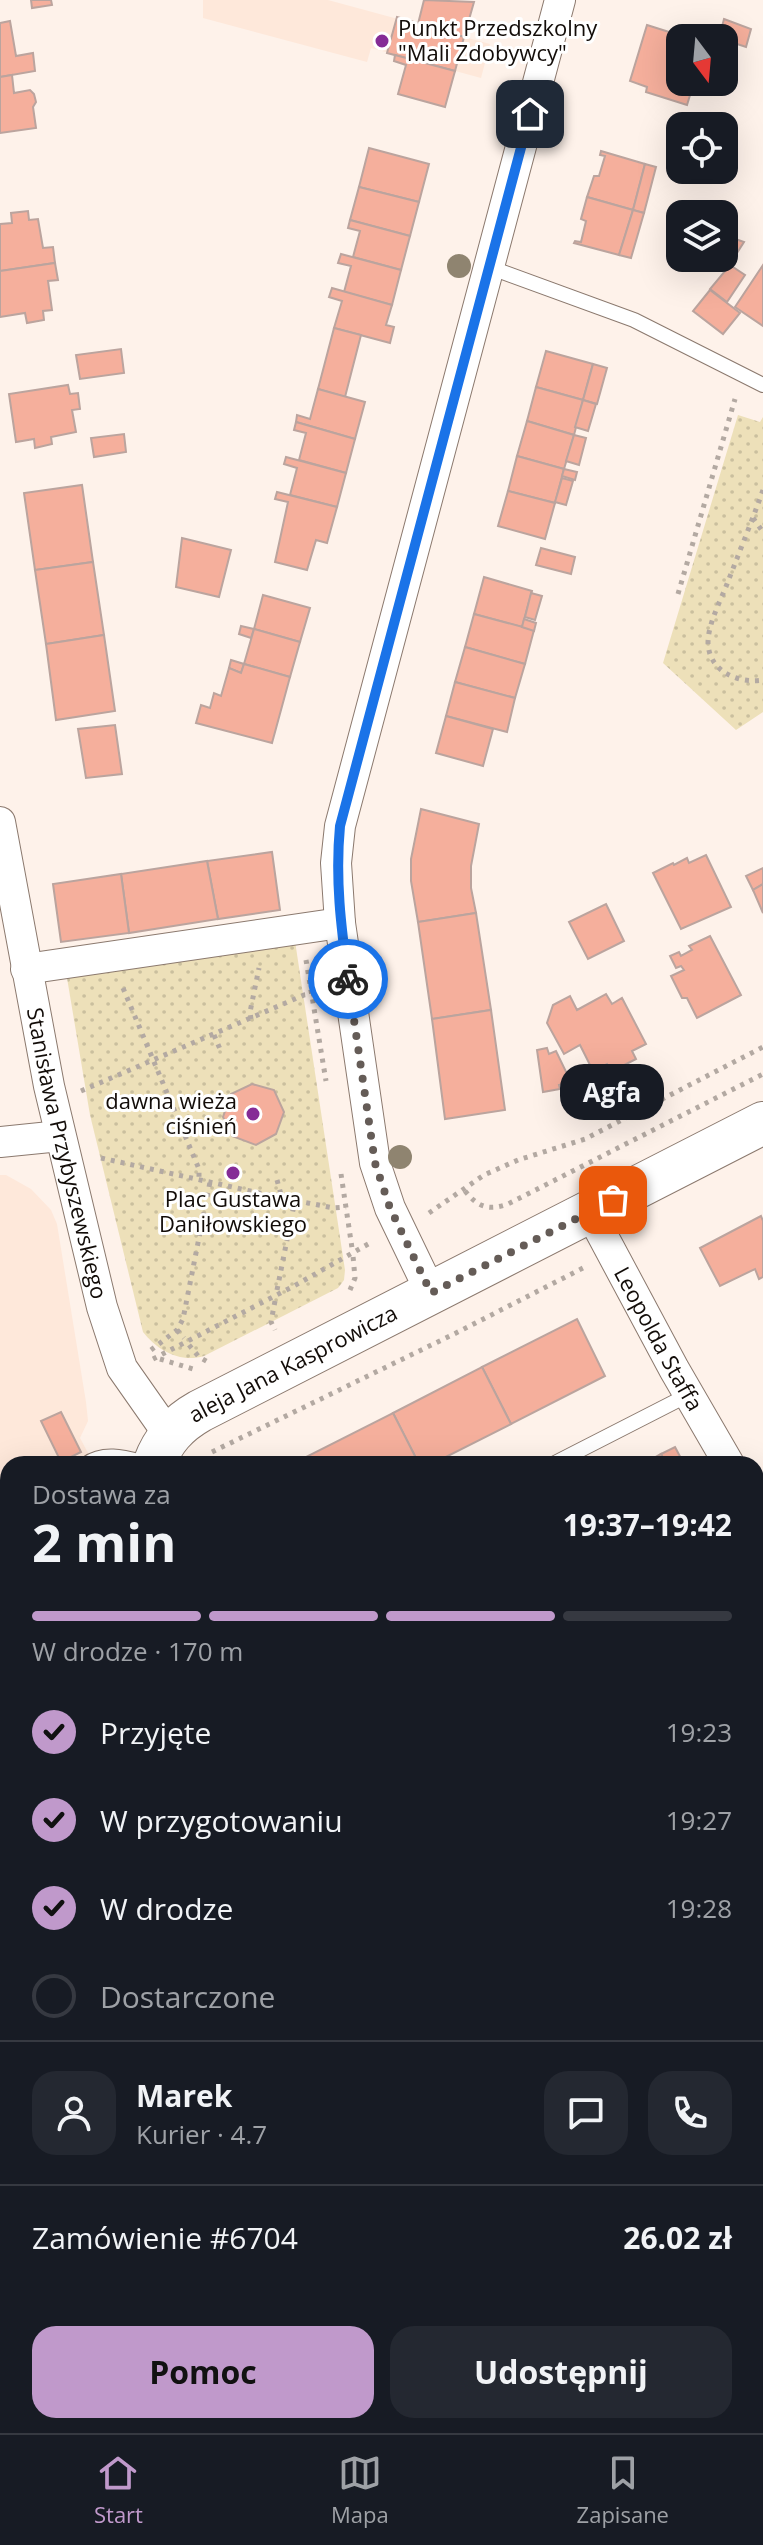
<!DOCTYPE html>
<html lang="pl">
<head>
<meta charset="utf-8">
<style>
	:root { --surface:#171b24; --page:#242831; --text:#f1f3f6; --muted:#9ea1a6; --line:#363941; --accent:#c099cb }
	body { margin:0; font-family:"Open Sans",sans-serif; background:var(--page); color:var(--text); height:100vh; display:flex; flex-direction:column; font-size:30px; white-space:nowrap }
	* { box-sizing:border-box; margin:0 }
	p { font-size:26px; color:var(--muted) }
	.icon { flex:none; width:44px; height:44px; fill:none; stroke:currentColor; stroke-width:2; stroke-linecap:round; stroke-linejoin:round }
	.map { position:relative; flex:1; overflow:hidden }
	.sheet { position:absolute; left:0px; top:1456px; width:764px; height:978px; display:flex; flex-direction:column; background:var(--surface); border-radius:24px 24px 0 0; box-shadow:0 8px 32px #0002 }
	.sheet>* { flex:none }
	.needle { width:52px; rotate:164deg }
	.buttons { position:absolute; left:666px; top:24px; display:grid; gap:16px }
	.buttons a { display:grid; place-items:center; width:72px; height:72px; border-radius:16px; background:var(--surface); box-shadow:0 8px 32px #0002; font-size:40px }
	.pin { position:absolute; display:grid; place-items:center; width:68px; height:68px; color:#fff; margin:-34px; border-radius:16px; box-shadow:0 4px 12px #0006 }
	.courier { position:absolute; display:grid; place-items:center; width:80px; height:80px; margin:-40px; border:6px solid #1a73e8; border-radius:50%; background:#fff; color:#222; box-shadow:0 2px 10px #0007 }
	.bubble { position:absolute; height:56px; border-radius:24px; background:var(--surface); box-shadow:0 8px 32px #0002; font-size:26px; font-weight:700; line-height:56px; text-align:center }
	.head em { font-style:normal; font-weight:700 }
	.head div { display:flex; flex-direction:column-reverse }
	.head { display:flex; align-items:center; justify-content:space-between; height:136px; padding:0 32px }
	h1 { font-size:52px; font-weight:700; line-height:60px }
	.bar { display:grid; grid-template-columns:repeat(4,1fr); gap:12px 8px; align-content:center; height:96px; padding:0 32px }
	.bar i { height:10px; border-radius:6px; background:var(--line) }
	.bar .selected { background:var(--accent) }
	.bar p { grid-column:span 4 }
	.line { display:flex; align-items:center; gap:20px; padding:0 32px; border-top:2px solid var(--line) }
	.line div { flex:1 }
	.round { display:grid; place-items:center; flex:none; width:84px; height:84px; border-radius:24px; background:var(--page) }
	ol { padding:0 32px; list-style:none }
	li { display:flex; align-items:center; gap:24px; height:88px }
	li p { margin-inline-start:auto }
	li .icon { padding:8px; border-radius:50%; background:var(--accent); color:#111; stroke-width:4 }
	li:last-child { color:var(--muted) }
	li i { width:44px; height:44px; border:4px solid var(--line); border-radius:50% }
	.primary-button { display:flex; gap:16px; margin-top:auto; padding:16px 32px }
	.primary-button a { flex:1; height:92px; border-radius:24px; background:var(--accent); color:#111; font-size:32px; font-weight:700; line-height:92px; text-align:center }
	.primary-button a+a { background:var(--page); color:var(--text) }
	.dock { display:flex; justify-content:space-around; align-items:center; height:112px; border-top:2px solid var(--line); background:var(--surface); font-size:22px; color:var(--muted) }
	.dock a { display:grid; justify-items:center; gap:4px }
	.dock .selected { color:var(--accent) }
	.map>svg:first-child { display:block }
</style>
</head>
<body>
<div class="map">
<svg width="763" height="2433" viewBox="0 0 763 2433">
	<defs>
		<pattern id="industrial-grid" width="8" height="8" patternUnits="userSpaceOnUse" patternTransform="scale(2)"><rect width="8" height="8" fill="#fee8da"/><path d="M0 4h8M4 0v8" fill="none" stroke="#d9c6ba"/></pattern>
		<pattern id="forest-crowns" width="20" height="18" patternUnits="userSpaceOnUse" patternTransform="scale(2)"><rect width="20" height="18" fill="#ede0b9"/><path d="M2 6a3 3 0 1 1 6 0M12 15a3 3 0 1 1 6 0" fill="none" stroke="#cabf9e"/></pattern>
		<pattern id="park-dots" width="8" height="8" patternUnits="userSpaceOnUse" patternTransform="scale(2)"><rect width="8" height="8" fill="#ede0b9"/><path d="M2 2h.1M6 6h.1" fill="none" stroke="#cabf9e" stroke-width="1.8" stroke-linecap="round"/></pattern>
	</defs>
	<rect width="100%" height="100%" fill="#fef2ea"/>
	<g fill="#fee8da">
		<path d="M203 0H328L490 44 481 78 371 48 367 62 203 18Z"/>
		<path d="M0 1175H6L31 1189 51 1210 57 1224 86 1402 88 1421 80 1438 94 1464H8V2041L0 2040Z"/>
		<path d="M572 2426H725L724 2433H571Z"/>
	</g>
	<path fill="url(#industrial-grid)" d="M756 1549 763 1558V1662L756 1660Z"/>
	<path fill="url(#forest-crowns)" d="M8 1629V1955L0 1953V1703Z"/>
	<g fill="url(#park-dots)">
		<path d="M738 415 760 422 763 417V712L736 730 663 663Z"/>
		<path d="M295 941 345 1270 344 1280 338 1288 204 1356C180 1363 158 1351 143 1332L90 1115 66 972Z"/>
	</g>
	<g fill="#f5af9c" stroke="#bba49e" stroke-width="2">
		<path d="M31 0H51L52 5 32 8Z"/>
		<path d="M424 0 474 2 464 37 418 24Z"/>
		<path d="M397 17 464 37 455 71 387 53Z"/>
		<path d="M724 19 751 29 746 47 719 38Z"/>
		<path d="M10 21 16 56 33 53 35 71 0 77V23Z"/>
		<path d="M647 25 688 38H680V82H694L687 105 646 92 647 87 630 81Z"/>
		<path d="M395 55 455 71 445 107 398 94 406 65 394 61Z"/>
		<path d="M12 75 14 93 30 90 34 94 36 102 33 107 36 128 0 133V77Z"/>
		<path d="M369 148 429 164 419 202 359 187Z"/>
		<path d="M601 151 645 164 633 210 587 197 594 176H599L605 156 600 155Z"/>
		<path d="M645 164 656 167 644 213 633 210Z"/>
		<path d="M359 187 419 202 410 236 350 220Z"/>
		<path d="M587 197 633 210 619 255 574 243 575 241 581 242 586 221 581 219Z"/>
		<path d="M633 210 644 213 631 258 619 255Z"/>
		<path d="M28 211 29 220 38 219 43 248 53 247 55 263 0 271V224L12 223 11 213Z"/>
		<path d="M350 220 410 236 401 270 353 257 360 231 348 228Z"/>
		<path d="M730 237 744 242 728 267 718 260 724 258V248Z"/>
		<path d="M341 254 401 270 392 305 344 292 351 266 338 263Z"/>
		<path d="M55 263 58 280 48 281 52 310 43 311 44 320 27 323 25 313 0 317V271Z"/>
		<path d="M730 265 745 275 727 302 710 289Z"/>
		<path d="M763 265V326L735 307Z"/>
		<path d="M332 288 392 305 386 325 394 327 390 343 334 328 342 301 329 297Z"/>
		<path d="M710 290 740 313 723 334 693 311Z"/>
		<path d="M334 328 361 335 345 397 318 389Z"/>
		<path d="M121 349 124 373 80 379 76 355Z"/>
		<path d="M546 351 593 364 583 400 536 387Z"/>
		<path d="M593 364 607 368 597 404 583 400Z"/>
		<path d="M68 385 70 394 78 393 80 409 72 410 76 432 51 437 52 444 35 448 34 439 16 442 9 394Z"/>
		<path d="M536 387 583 400 574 435 527 421Z"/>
		<path d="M318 389 365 402 355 439 296 422 297 415 310 419Z"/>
		<path d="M583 400 596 404 588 431 575 427Z"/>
		<path d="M527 421 574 435 564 469 517 456Z"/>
		<path d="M296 422 355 439 346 473 299 460 306 433 294 430Z"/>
		<path d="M124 434 126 452 94 457 91 438Z"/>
		<path d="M574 435 586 438 579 465 566 461Z"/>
		<path d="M517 456 564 469 555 503 508 491Z"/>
		<path d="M286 457 346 473 337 507 290 495 297 468 284 464Z"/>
		<path d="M564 469 577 472 575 480 562 476Z"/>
		<path d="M562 478 573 481 566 505 555 502Z"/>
		<path d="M82 485 93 562 35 570 24 493Z"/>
		<path d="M508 491 555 503 545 539 498 526Z"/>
		<path d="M277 492 337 507 327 543 316 540 307 570 275 562 288 502 275 499Z"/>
		<path d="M182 538 231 550 219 597 176 587Z"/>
		<path d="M541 548 575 557 571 574 536 565Z"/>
		<path d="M93 562 104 635 46 644 35 570Z"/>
		<path d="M484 577 532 591 522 627 474 614Z"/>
		<path d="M531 593 542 596 535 620 525 617Z"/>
		<path d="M263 595 310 608 300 642 254 629Z"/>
		<path d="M474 614 534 630 525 664 465 647Z"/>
		<path d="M524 619 536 623 534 631 522 627Z"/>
		<path d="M241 626 254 629 251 638 239 634Z"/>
		<path d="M254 629 300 642 290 677 244 664Z"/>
		<path d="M104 635 115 711 56 720 46 644Z"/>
		<path d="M465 647 525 664 515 698 455 682Z"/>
		<path d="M231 660 244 664 241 673 229 668Z"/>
		<path d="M244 664 290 677 272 743 196 723 201 705 210 708 214 693 221 696 229 668 241 673Z"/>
		<path d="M455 682 515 698 507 732 446 716Z"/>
		<path d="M446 716 493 729 483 766 436 753Z"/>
		<path d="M115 725 122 774 86 778 78 729Z"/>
		<path d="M421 809 479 824 471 866V888L476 913 418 922 411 881V859Z"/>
		<path d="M272 852 280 910 218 919 207 861Z"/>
		<path d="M706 855 731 907 681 929 653 873 673 863 674 865 687 858 689 863Z"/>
		<path d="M207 861 218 919 129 933 121 874Z"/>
		<path d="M763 868V884L753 890 746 876Z"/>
		<path d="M121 874 129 933 61 942 53 884Z"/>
		<path d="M763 884V913L753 890Z"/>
		<path d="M606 904 624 941 588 959 569 922Z"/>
		<path d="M476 913 491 1010 432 1019 418 922Z"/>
		<path d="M710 936 741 995 697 1018 687 998H682L671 976 684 970 681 966 676 968 670 956 679 952 681 956 692 950 689 946Z"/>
		<path d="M606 994 612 1004 622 998 646 1044 632 1051 636 1059 611 1072 607 1064 593 1071 580 1045 564 1054 547 1023 553 1005 570 996 577 1010Z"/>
		<path d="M491 1010 505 1110 445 1119 432 1019Z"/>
		<path d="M547 1048 549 1054 556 1051 571 1082 559 1085 560 1089 543 1092 537 1050Z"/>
		<path d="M252 1084 274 1090 284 1112 276 1134 256 1145 232 1136 223 1117 231 1094Z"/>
		<path d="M761 1216 763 1221V1277L759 1279 755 1269 720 1286 700 1248Z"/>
		<path d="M577 1319 605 1376 511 1424 482 1367Z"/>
		<path d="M482 1367 511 1424 432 1464H419L393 1413Z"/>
		<path d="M61 1412 81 1452 61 1462 41 1421Z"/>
		<path d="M393 1413 419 1464H294V1463Z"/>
		<path d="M675 1447 684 1464H666L661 1454Z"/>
		<path d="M661 1454 666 1464H648L647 1462Z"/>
		<path d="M760 1570 763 1576 762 1607 756 1596V1572Z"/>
		<path d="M222 2426H267V2433H229L221 2431Z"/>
		<path d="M592 2426H658L657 2433H591Z"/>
	</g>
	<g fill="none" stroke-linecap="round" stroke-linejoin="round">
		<defs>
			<g id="lane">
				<path d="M489 267 634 320 763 385"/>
				<path d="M86 1464C106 1450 129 1459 150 1464"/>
				<path d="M553 1464 688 1395"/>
				<path d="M0 1518 8 1515"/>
				<path d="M756 1628 763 1625"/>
				<path d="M756 1834 763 1835"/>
				<path d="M0 2000 8 2002"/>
				<path d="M756 2184 763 2185"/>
				<path d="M756 2351 763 2352"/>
			</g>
			<g id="street">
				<path id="s1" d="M0 822 49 1086 102 1307 122 1368 169 1435"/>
				<path d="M26 969 340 923"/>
				<path d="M0 1142 60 1136"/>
				<path id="s2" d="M590 1212 674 1369 729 1464"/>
				<path d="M431 1293 390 1208 375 1163 340 923 336 863 340 826 560 0"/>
				<path d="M756 1504 763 1513"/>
			</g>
			<g id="secondary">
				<path id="s3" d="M154 1464C163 1440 177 1424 200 1411L763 1123"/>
				<path d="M60 2433 61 2426"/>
			</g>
		</defs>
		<use href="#lane" stroke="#8b796e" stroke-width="16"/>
		<use href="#street" stroke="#8b796e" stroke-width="32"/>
		<use href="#secondary" stroke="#8b796e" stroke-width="44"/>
		<g stroke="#b3a9a2" stroke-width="5" stroke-dasharray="4 6" stroke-linecap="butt">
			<path d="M763 490C752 521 739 553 727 584 720 602 708 624 708 643 709 672 739 684 763 680"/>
			<path d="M753 518 763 532"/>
			<path d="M678 594 735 399"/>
			<path d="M306 960 326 1081"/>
			<path d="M123 988 199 1169V1179"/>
			<path d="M251 1019 250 1012 259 968"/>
			<path d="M214 1035 220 1049"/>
			<path d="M81 1091 304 995 312 994"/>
			<path d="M101 1158 282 1198 334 1208 346 1207"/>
			<path d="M341 1174 352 1248"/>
			<path d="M277 1180 282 1198"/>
			<path d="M465 1191C478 1207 488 1211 508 1204L763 1074"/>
			<path d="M429 1213 484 1175 518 1160 585 1139 763 1047"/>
			<path d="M277 1290 295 1200"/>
			<path d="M350 1290 355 1278 353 1256"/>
			<path d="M275 1301 271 1322 275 1330"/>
			<path d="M177 1330 184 1338"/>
			<path d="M189 1345 199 1357 208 1362"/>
			<path d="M151 1350 177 1330 183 1319 210 1182"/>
			<path d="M153 1359 294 1286 370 1243"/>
			<path d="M160 1359 193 1369"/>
			<path d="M212 1452 456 1333 583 1268"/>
			<path d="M0 2119 8 2115"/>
		</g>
		<use href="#lane" stroke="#fff" stroke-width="14"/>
		<use href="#street" stroke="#fff" stroke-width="30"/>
		<use href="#secondary" stroke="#fff" stroke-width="42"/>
	</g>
	<g fill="#8f8470">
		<circle cx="459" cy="266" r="12"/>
		<circle cx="400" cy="1157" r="12"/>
	</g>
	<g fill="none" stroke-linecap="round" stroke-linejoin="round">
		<path stroke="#655c57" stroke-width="8" stroke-dasharray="0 14.4" d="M348 979 375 1163 390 1208 431 1293 613 1200"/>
		<path stroke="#1a73e8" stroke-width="10" d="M348 979C341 926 335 879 340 826L530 114"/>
	</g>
	<g fill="#852b96" stroke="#fff" stroke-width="3">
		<circle cx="382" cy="41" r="8"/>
		<circle cx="253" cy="1114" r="8"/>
		<circle cx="233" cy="1173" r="8"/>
	</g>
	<g text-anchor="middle" stroke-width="6" stroke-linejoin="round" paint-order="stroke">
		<g font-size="22" fill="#120c08" stroke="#fff" text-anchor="start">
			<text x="398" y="36">Punkt Przedszkolny<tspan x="398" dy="25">"Mali Zdobywcy"</tspan></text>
			<text x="237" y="1109" text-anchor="end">dawna wieża<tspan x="237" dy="25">ciśnień</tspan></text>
			<text x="233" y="1207" text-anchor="middle">Plac Gustawa<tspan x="233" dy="25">Daniłowskiego</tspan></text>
		</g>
		<g font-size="22" fill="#120c08" stroke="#fff">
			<text dy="8" stroke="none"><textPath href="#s1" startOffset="338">Stanisława Przybyszewskiego</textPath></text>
			<text dy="8" stroke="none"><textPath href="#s2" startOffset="144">Leopolda Staffa</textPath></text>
			<text dy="8" stroke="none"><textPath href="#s3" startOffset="176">aleja Jana Kasprowicza</textPath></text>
		</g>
	</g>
</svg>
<div class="buttons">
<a><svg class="needle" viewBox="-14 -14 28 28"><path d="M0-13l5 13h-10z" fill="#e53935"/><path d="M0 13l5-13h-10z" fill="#9ea1a6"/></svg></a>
<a><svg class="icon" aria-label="locate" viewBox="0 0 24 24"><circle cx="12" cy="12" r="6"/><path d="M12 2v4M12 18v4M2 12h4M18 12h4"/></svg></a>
<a><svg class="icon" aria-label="layers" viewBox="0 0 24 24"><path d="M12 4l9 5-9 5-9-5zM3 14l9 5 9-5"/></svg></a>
</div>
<div class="pin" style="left:613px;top:1200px;background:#ea580c"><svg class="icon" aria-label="bag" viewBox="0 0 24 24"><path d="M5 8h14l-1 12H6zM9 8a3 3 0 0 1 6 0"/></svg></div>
<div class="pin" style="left:530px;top:114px;background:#1f2937"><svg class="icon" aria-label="home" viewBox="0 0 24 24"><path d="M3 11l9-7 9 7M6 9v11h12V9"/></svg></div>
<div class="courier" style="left:348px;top:979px"><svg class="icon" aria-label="bike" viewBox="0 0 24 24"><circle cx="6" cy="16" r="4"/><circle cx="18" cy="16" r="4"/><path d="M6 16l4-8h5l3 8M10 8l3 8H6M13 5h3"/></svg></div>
<div class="bubble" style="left:560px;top:1064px;width:104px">Agfa</div>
<section class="sheet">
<div class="head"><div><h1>2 min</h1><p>Dostawa za</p></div><em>19:37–19:42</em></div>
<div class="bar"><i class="selected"></i><i class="selected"></i><i class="selected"></i><i></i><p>W drodze · 170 m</p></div>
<ol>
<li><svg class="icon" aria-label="check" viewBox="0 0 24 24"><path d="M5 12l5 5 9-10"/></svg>Przyjęte<p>19:23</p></li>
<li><svg class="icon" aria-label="check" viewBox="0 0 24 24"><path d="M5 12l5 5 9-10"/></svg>W przygotowaniu<p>19:27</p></li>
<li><svg class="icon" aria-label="check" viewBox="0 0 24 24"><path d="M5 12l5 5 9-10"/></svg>W drodze<p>19:28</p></li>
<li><i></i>Dostarczone</li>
</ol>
<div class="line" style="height:144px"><a class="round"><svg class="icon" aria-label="person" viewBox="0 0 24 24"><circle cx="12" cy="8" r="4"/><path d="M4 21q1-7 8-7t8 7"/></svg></a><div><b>Marek</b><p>Kurier · 4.7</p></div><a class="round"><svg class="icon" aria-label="chat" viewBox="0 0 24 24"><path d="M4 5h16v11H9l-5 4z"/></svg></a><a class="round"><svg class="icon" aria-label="phone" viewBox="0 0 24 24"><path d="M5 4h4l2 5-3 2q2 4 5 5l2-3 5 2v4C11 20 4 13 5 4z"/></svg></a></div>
<div class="line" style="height:104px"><div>Zamówienie #6704</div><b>26.02 zł</b></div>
<div class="primary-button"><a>Pomoc</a><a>Udostępnij</a></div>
</section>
</div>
<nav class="dock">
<a class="selected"><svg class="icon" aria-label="home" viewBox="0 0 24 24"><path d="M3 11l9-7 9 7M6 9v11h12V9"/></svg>Start</a>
<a><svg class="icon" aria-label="map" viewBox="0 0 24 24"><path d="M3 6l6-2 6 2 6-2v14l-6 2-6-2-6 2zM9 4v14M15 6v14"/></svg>Mapa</a>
<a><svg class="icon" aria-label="saved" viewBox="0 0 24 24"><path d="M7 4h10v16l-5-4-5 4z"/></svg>Zapisane</a>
</nav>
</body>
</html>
